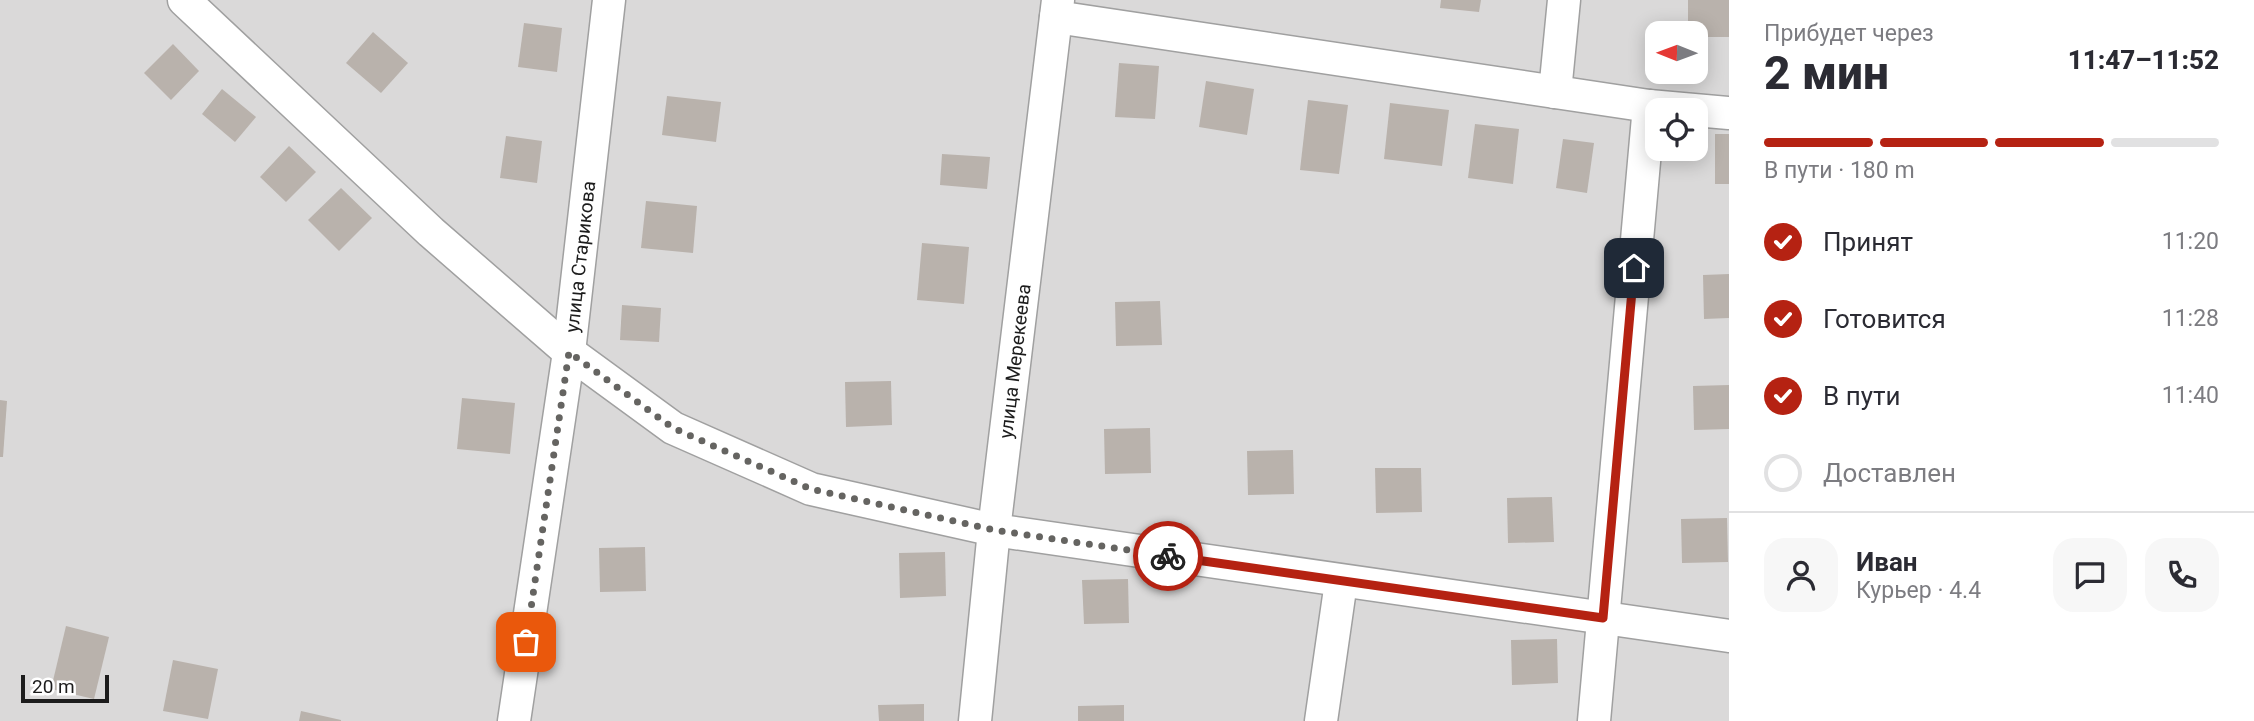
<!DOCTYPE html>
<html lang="ru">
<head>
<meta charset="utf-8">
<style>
	:root { --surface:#fff; --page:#f7f7f7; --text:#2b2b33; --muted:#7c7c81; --line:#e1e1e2; --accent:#b52212 }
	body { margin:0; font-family:Roboto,sans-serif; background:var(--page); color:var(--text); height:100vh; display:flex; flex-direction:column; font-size:26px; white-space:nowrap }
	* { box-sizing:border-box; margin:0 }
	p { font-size:23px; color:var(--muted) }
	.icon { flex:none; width:38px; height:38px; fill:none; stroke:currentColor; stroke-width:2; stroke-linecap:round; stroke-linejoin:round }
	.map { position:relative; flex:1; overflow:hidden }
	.drawer { display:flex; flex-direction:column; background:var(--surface); width:525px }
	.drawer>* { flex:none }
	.needle { width:46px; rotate:271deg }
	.fabs { position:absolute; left:1645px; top:21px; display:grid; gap:14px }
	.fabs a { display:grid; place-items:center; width:63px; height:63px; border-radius:14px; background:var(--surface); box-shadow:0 4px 18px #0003; font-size:35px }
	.scale { position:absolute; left:21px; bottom:18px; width:88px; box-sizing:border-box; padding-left:7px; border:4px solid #1c1c1c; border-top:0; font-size:19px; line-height:24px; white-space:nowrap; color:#1c1c1c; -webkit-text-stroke:5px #fff; paint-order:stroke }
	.pin { position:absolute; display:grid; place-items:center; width:60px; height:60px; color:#fff; margin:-30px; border-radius:14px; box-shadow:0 4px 10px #0006 }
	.courier { position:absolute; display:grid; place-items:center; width:70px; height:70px; margin:-35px; border:5px solid #b52212; border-radius:50%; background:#fff; color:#222; box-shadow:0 2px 9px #0007 }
	.head em { font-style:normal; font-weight:800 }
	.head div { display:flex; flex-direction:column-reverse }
	.head { display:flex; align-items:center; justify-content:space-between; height:119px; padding:0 35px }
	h1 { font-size:46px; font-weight:800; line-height:52px }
	.bar { display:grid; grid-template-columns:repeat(4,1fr); gap:10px 7px; align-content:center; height:84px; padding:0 35px }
	.bar i { height:9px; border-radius:5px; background:var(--line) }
	.bar .selected { background:var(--accent) }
	.bar p { grid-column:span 4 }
	.line { display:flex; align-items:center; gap:18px; padding:0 35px; border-top:2px solid var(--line) }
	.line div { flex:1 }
	.round { display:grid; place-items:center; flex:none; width:74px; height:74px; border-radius:21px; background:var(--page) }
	ol { padding:0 35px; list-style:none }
	li { display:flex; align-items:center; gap:21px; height:77px }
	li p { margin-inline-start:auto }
	li .icon { padding:7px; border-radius:50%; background:var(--accent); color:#fff; stroke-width:4 }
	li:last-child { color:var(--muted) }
	li i { width:38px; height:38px; border:4px solid var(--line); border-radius:50% }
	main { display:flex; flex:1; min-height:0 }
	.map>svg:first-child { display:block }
</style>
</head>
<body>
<main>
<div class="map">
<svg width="1729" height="721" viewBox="0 0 1729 721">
	<rect width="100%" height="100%" fill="#eceae2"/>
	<path fill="#dad9d9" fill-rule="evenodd" d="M0 0H1729V721H0ZM1657 33H1696V72H1657ZM1657 110H1696V149H1657Z"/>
	<g fill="#b9b2ac">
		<path d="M1441 0H1481L1479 12 1440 8Z"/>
		<path d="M1688 0H1729V37H1696V33H1688Z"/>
		<path d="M524 23 562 28 557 72 518 67Z"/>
		<path d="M373 32 408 63 381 93 346 63Z"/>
		<path d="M173 44 199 71 171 100 144 73Z"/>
		<path d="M1119 63 1159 66 1155 119 1115 117Z"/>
		<path d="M1206 81 1254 89 1247 135 1199 127Z"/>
		<path d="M222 89 256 117 235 142 202 114Z"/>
		<path d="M667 96 721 102 716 142 662 135Z"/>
		<path d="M1308 100 1348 105 1339 174 1300 170Z"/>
		<path d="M1390 103 1449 110 1442 166 1384 159Z"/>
		<path d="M1475 124 1519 129 1513 184 1468 178Z"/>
		<rect x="1715" y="134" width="14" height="50"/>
		<path d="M506 136 542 141 537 183 500 178Z"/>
		<path d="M1563 139 1594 143 1587 193 1556 188Z"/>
		<path d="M289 146 316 172 286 202 260 177Z"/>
		<path d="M942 154 990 157 987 189 940 185Z"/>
		<path d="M341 188 372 218 339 251 308 220Z"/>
		<path d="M646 201 697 206 693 253 641 248Z"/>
		<path d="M922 243 969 247 964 304 917 300Z"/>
		<path d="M1729 274V318L1704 319 1703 275Z"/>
		<path d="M1160 301 1162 345 1116 346 1115 302Z"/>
		<path d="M622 305 661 308 659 342 620 340Z"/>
		<path d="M891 381 892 425 846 427 845 382Z"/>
		<path d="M1729 385V429L1694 430 1693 386Z"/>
		<path d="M462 398 515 403 510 454 457 449Z"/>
		<path d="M0 400 7 401 3 457H0Z"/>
		<path d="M1150 428 1151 473 1105 474 1104 429Z"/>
		<path d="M1293 450 1294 494 1248 495 1247 451Z"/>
		<path d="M1375 468H1421L1422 512 1376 513Z"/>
		<path d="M1552 497 1554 542 1508 543 1507 498Z"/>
		<path d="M1727 518 1728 562 1682 563 1681 519Z"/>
		<path d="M645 547 646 591 600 592 599 548Z"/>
		<path d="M945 552 946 596 900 598 899 553Z"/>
		<path d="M1128 579 1129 623 1084 624 1082 580Z"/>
		<path d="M66 626 109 637 94 699 51 689Z"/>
		<path d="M1557 639 1558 683 1512 685 1511 640Z"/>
		<path d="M173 660 218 669 208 719 163 711Z"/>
		<path d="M924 704V721H879L878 705Z"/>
		<path d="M1124 705V721H1078V706Z"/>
		<path d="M301 711 341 720V721H299Z"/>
	</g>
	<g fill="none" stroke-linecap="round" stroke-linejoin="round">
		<defs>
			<g id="minor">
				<path d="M184 0 431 232 569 352 673 428 811 489 994 530 1729 636"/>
				<path d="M1056 17 1649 106 1729 113"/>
				<path d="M1555 92 1564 0"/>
				<path id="s1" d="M514 721 569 352 609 0"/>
				<path id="s2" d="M975 721 994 530 1058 0"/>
				<path d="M1321 721 1341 582"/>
				<path d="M1594 721 1649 106"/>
			</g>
		</defs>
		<use href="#minor" stroke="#a0a0a0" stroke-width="35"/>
		<use href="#minor" stroke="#fff" stroke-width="32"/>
	</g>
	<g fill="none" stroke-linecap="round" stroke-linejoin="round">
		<path stroke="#656461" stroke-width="7" stroke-dasharray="0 12.6" d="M526 642 569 352 673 428 811 489 994 530 1168 556"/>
		<path stroke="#b52212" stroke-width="9" d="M1168 556 1603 618 1634 268"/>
	</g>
	<g text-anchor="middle" stroke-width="7" stroke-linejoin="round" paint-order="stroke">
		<g font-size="19" fill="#1c1c1c" stroke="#fff">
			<text dy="7" stroke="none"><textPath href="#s1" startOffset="469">улица Старикова</textPath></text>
			<text dy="7" stroke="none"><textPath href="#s2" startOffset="362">улица Мерекеева</textPath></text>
		</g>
	</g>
</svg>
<div class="fabs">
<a><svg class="needle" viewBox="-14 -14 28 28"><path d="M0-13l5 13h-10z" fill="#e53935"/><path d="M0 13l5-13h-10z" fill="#7c7c81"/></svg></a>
<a><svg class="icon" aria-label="locate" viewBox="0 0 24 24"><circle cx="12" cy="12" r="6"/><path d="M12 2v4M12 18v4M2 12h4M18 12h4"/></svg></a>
</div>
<div class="scale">20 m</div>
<div class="pin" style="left:526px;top:642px;background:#ea580c"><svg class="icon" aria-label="bag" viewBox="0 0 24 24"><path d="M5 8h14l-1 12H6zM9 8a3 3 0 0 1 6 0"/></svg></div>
<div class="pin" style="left:1634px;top:268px;background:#1f2937"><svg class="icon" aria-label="home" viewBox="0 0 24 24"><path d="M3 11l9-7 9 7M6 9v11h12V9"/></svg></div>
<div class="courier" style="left:1168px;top:556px"><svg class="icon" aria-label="bike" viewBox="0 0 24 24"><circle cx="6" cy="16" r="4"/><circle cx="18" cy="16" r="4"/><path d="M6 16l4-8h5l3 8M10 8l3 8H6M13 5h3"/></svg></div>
</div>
<section class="drawer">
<div class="head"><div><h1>2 мин</h1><p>Прибудет через</p></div><em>11:47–11:52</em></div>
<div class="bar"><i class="selected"></i><i class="selected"></i><i class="selected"></i><i></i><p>В пути · 180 m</p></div>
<ol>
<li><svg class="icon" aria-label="check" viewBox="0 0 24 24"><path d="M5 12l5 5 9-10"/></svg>Принят<p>11:20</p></li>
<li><svg class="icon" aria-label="check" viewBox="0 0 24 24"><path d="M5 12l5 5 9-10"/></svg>Готовится<p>11:28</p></li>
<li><svg class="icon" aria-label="check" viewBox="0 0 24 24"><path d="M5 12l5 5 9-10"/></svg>В пути<p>11:40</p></li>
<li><i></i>Доставлен</li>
</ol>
<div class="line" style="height:126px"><a class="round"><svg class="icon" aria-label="person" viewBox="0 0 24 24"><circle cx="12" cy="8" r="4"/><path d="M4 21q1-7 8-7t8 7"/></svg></a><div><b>Иван</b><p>Курьер · 4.4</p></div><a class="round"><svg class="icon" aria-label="chat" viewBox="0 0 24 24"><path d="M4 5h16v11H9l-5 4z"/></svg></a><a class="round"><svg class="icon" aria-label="phone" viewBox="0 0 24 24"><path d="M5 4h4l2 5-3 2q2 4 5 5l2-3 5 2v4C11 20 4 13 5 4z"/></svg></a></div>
</section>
</main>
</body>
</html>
